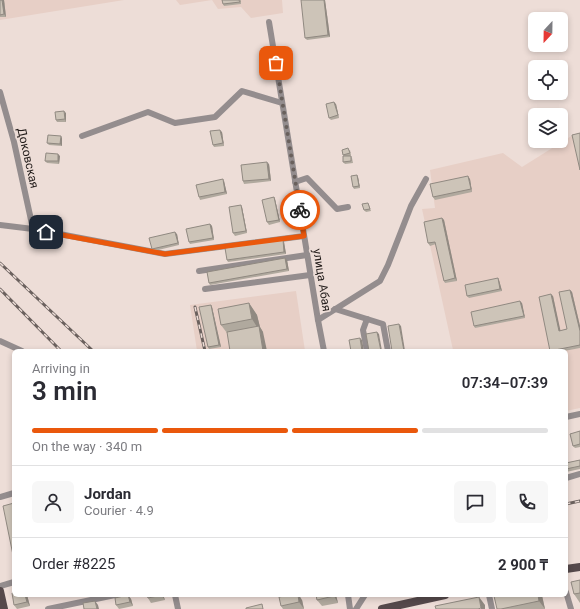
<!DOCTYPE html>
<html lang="en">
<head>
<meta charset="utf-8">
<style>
	:root { --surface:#fff; --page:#f7f7f7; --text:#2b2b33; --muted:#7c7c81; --line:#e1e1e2; --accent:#ea580c }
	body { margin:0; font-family:Roboto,sans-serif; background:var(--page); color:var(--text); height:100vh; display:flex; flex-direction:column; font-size:15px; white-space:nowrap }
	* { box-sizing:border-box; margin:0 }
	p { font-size:13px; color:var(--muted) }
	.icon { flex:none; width:22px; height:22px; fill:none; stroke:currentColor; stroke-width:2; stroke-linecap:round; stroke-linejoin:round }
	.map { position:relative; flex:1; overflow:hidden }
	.details { position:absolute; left:12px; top:349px; width:556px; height:248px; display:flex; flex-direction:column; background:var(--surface); border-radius:6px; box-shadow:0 2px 6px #0003 }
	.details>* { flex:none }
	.needle { width:26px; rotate:202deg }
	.tools { position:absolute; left:528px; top:12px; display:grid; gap:8px }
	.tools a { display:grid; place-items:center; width:40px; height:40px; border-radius:6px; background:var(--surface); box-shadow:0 2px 6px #0003; font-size:20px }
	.pin { position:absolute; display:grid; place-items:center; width:34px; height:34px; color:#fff; margin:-17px; border-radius:8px; box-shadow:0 2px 6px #0006 }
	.courier { position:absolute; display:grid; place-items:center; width:40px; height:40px; margin:-20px; border:3px solid #ea580c; border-radius:50%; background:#fff; color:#222; box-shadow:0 1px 5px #0007 }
	.overview em { font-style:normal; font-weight:600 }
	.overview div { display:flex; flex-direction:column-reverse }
	.overview { display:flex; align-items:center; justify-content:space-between; height:68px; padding:0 20px }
	h1 { font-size:26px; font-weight:600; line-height:30px }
	.bar { display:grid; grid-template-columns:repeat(4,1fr); gap:6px 4px; align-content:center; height:48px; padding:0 20px }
	.bar i { height:5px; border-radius:3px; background:var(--line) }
	.bar .on { background:var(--accent) }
	.bar p { grid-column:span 4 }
	.line { display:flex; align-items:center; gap:10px; padding:0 20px; border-top:1px solid var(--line) }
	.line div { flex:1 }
	.round { display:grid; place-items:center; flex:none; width:42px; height:42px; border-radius:6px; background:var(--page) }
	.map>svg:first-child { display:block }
</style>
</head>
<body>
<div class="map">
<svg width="580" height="609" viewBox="0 0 580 609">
	<rect width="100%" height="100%" fill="#edddd7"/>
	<g fill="#e7cfc6">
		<path d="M0 0H124L0 20Z"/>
		<path d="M176 0H282L283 13 251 18 241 7 218 9 212 0 180 5Z"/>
		<path d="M580 134V408L566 411V351H455L453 350 422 209 435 208 430 170 503 153 522 167 573 135Z"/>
		<path d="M296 291 305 351H197L190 305Z"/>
	</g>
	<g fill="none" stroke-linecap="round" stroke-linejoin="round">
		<g stroke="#948d8e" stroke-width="6">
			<path d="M269 22 318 320 324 351"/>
			<path d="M0 92 14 142 33 229 165 254 304 236"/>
			<path d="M82 136 148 112 175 123 215 117 242 91 282 103"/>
			<path d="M295 182 307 178 337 209 348 207"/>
			<path d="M0 225 33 229"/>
			<path d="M199 271 307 255"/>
			<path d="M205 289 310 275"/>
			<path d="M335 309 383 324 388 351"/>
			<path d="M318 320 380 281 388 265 411 206 426 179"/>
			<path d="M0 341 22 351"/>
			<path d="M367 351 363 330 367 319"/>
			<path d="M566 417 580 414"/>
			<path d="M566 478 580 474"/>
			<path d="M0 497 14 493"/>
			<path d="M0 586 14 582"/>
			<path d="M566 592 571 609"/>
			<path d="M175 595 178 609"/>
			<path d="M348 595 350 609"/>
			<path d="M489 595 492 609"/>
			<path d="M48 609 115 595"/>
			<path d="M356 609 365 595"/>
		</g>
		<g stroke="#55494b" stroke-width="8">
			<path d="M566 569 580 567"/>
			<path d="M0 591 4 609"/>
			<path d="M382 609 445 595"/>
		</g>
		<defs>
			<g id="rail">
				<path d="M0 263 93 351"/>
				<path d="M0 289 61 351"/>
				<path d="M195 307 205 351"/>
				<path d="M566 504 580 501"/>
			</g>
		</defs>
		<use href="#rail" stroke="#6b615e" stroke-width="3"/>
		<use href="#rail" stroke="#edddd7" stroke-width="1.5" stroke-dasharray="4.5" stroke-linecap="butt"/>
	</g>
	<g fill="#b0a99e">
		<path d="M0 0H4L6 17H0Z"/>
		<path d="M241 0V4L224 6 223 4Z"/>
		<path d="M325 0 330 37 307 40 305 38Z"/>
		<path d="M336 104 339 118 331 120 329 118Z"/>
		<path d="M66 113V122H57L56 120Z"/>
		<path d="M222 132 224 146 214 147 213 145Z"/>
		<path d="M62 138V146L49 145 47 143Z"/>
		<path d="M350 150 351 155 350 156H351L352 158 353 163 345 164 343 162 344 156 343 155Z"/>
		<path d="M60 156 59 164 47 163 45 161Z"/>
		<path d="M269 164 271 181 244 184 243 181Z"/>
		<path d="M357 175 358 177 360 188 354 189 353 187Z"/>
		<path d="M470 179 472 192 435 200 433 197Z"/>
		<path d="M224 181 227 194 200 200 199 197Z"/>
		<path d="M274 197 275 199 280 222 269 225 267 222Z"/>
		<path d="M369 205 371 211 366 212 364 210Z"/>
		<path d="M242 207 247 233 235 236 233 233Z"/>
		<path d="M442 218 444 220 457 281 445 283 444 281 436 244 430 246 428 243Z"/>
		<path d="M210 224 212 226 214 240 190 244 189 242Z"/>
		<path d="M177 234 179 245 154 251 152 249Z"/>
		<path d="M284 242 286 254 228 262 227 260Z"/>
		<path d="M287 260 289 271 210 285 209 283Z"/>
		<path d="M498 278 499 280 502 291 469 298 467 296Z"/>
		<path d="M570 290 572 292 580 326V348L564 351H550L553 296 560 331 567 329Z"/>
		<path d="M249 303 257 315 260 327 263 332 227 333 221 325Z"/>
		<path d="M522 303 525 318 475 328 474 326Z"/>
		<path d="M211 305 212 307 221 347 209 349 208 347Z"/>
		<path d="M580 431V447L575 448 573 446Z"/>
		<path d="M580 460V469L566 472V463Z"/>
		<path d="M580 580V603L574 594Z"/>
		<path d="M14 595H27L30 606 17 609 14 605Z"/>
		<path d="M128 595 131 599 133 606 119 609 116 605Z"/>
		<path d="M147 595H163L165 600 151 603 148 598Z"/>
		<path d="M316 595H336L338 603 322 606 317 600Z"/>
		<path d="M500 595H542L545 609H497Z"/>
		<path d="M302 600 304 609H283L281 606Z"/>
	</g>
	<g fill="#908981">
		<path d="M2 0H4L6 17 4 14Z"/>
		<path d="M324 0H325L330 37 328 35Z"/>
		<path d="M334 102 336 104 339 118 338 115Z"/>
		<path d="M64 111 66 113V122L65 119Z"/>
		<path d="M220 130 222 132 224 146 223 143Z"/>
		<path d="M61 136 62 138V146L60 144Z"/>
		<path d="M58 154 60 156 59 164 58 161Z"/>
		<path d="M267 162 269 164 271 181 269 179Z"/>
		<path d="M357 175 358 177 360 188 359 186Z"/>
		<path d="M468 176 470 179 472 192 471 189Z"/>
		<path d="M223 179 224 181 227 194 225 192Z"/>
		<path d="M274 197 275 199 280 222 279 220Z"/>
		<path d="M241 205 242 207 247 233 246 231Z"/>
		<path d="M442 218 444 220 457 281 455 278Z"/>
		<path d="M210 224 212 226 214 240 213 238Z"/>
		<path d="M175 232 177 234 179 245 178 243Z"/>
		<path d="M283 239 284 242 286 254 284 252Z"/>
		<path d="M285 258 287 260 289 271 287 269Z"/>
		<path d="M498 278 499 280 502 291 500 289Z"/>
		<path d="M570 290 572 292 580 326V331Z"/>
		<path d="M551 294 553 296 561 333 559 331Z"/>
		<path d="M520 301 522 303 525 318 524 316Z"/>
		<path d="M249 303 257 315 260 327 263 332 267 351H263L259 330 252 319Z"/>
		<path d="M211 305 212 307 221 347 219 345Z"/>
		<path d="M399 324 401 326 405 351H404Z"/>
		<path d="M377 332 379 334 382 351H381Z"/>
		<path d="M360 338 362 340 364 351H362Z"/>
		<path d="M25 595H27L30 606 27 602Z"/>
		<path d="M128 595 131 599 133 606 130 602Z"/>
		<path d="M161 595H163L165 600Z"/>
		<path d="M298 595H299L302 600 304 609 299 602Z"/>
		<path d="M333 595H336L338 603 334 596Z"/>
		<path d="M538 595 542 596 545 609 539 601Z"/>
		<path d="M479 597 485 605V609H481V608Z"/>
		<path d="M95 601 98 605 99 609H97Z"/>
	</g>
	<g fill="#cdc4b8" stroke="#908981">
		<path d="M0 0H2L4 14 0 15Z"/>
		<path d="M222 0H239L240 2 223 4Z"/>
		<path d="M301 0H324L328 35 305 38Z"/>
		<path d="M334 102 338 115 329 118 326 104Z"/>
		<path d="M64 111 65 119 56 120 55 112Z"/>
		<path d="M220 130 223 143 213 145 210 131Z"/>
		<path d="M580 133V170L572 135Z"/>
		<path d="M48 135 61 136 60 144 47 143Z"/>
		<path d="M348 148 350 153 343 155 342 150Z"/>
		<path d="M46 153 58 154V161H45Z"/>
		<path d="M343 156H351V161L343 162Z"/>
		<path d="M267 162 269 179 243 181 241 165Z"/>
		<path d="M357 175 359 186 353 187 351 176Z"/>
		<path d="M468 176 471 189 433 197 430 184Z"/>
		<path d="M223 179 225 192 199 197 196 185Z"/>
		<path d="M274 197 279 220 267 222 262 200Z"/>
		<path d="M368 203 370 209 364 210 362 204Z"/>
		<path d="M241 205 246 231 233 233 229 207Z"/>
		<path d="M442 218 455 278 444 281 435 242 428 243 424 222Z"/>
		<path d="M210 224 213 238 189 242 186 229Z"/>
		<path d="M175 232 178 243 152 249 149 238Z"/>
		<path d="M283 239 284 252 227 260 225 248Z"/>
		<path d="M285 258 287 269 209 283 207 272Z"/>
		<path d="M498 278 500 289 467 296 465 285Z"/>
		<path d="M570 290 580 331V345L550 351 539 297 551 294 559 331 567 329 559 292Z"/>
		<path d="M520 301 524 316 474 326 471 312Z"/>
		<path d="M249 303 252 319 221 325 218 309Z"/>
		<path d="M211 305 219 345 208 347 199 307Z"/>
		<path d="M399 324 404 351H392L388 326Z"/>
		<path d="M259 326 263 351H230L227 332Z"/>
		<path d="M377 332 381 351H369L366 334Z"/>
		<path d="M360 338 362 351H351L349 340Z"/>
		<path d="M580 431V444L573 446 570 434Z"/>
		<path d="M580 460V466L566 469V463Z"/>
		<path d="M14 503V560L3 506Z"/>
		<path d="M580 580V593L574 594 571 582Z"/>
		<path d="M12 593H14V595H25L27 602 14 605Z"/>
		<path d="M128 595 130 602 116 605 115 598Z"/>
		<path d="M147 595H162L148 598Z"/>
		<path d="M290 595H298L299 602 281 606 279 597Z"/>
		<path d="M316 595H333L334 596 317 600Z"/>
		<path d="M500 595H538L539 601 501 609H497L494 596Z"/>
		<path d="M479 597 481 608 478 609H436L435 606Z"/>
		<path d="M95 601 97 609H84L83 603Z"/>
		<path d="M262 604 263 609H246V608Z"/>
	</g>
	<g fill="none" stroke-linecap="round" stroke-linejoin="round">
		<path stroke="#69605c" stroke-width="4" stroke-dasharray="0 7.2" d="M276 63 300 210"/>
		<path stroke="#ea580c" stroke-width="5" d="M46 232 165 254 304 236 300 210"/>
	</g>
	<g text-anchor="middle" stroke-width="3.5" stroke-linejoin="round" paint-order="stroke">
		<g font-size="12" fill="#221c1a" stroke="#edddd7">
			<text transform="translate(28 158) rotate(77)" y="4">Доковская</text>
			<text transform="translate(322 280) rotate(81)" y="4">улица Абая</text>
		</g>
	</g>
</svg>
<div class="tools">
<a><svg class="needle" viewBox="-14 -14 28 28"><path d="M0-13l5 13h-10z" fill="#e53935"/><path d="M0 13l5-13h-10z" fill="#7c7c81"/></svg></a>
<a><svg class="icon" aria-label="locate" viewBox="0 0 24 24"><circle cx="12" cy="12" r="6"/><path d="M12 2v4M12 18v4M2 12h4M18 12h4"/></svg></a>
<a><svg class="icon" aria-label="layers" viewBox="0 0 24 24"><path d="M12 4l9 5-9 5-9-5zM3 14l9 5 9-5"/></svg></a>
</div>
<div class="pin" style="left:276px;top:63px;background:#ea580c"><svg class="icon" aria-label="bag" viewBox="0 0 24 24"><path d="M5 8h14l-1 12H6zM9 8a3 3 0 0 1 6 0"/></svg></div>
<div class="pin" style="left:46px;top:232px;background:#1f2937"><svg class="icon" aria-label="home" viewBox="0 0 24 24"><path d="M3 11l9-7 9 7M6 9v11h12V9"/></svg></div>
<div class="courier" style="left:300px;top:210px"><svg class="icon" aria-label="bike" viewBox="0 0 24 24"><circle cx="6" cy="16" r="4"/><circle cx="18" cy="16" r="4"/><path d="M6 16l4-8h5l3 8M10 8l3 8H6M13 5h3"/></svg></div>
<section class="details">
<div class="overview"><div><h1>3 min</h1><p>Arriving in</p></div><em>07:34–07:39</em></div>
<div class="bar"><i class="on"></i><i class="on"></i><i class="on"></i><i></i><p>On the way · 340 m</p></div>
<div class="line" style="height:72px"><a class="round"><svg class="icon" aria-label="person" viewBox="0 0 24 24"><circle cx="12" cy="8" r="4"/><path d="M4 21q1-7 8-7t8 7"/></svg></a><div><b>Jordan</b><p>Courier · 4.9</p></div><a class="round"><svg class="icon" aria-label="chat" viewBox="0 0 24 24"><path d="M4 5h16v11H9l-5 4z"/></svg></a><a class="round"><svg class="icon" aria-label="phone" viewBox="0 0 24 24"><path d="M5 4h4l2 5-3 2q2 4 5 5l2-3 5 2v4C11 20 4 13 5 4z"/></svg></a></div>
<div class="line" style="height:52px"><div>Order #8225</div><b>2 900 ₸</b></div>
</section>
</div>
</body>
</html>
